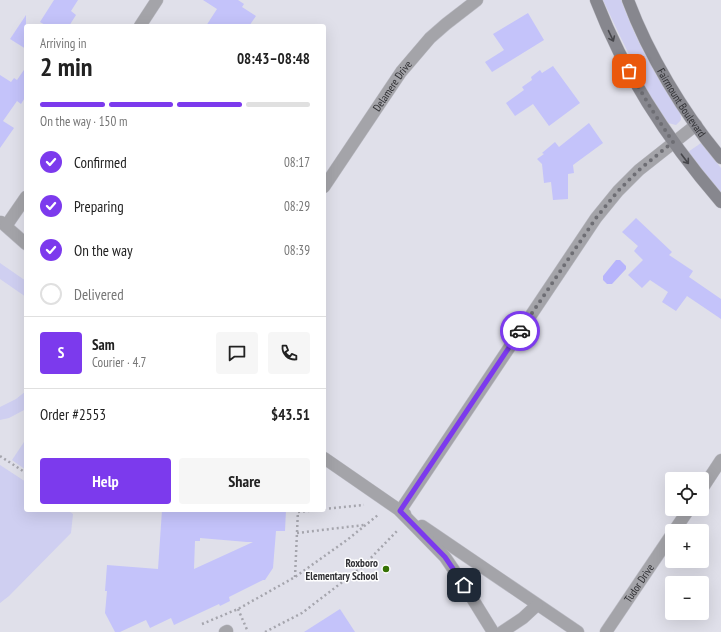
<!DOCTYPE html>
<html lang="en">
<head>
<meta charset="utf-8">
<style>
	:root { --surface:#fff; --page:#f6f6f6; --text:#222; --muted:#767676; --line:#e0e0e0; --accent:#7c3aed }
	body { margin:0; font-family:"PT Sans Narrow",sans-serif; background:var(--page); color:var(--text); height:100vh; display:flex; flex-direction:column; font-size:15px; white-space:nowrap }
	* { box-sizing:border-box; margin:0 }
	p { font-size:13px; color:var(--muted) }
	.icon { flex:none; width:22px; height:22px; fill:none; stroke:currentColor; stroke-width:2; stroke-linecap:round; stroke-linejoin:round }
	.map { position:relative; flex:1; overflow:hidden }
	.sheet { position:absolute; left:24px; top:24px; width:302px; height:488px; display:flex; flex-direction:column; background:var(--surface); border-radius:4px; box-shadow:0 4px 16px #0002 }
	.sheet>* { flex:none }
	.fabs { position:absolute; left:665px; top:472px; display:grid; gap:8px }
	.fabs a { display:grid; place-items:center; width:44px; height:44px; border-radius:4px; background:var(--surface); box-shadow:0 4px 16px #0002; font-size:20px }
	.pin { position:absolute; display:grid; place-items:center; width:34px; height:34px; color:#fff; margin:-17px; border-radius:8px; box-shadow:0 2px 6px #0006 }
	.courier { position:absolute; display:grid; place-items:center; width:40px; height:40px; margin:-20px; border:3px solid #7c3aed; border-radius:50%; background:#fff; color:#222; box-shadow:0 1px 5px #0007 }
	.headline em { font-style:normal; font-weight:700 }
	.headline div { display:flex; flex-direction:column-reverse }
	.headline { display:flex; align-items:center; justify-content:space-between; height:68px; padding:0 16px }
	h1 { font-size:26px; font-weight:700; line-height:30px }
	.bar { display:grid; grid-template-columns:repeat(4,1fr); gap:6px 4px; align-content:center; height:48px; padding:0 16px }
	.bar i { height:5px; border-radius:3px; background:var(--line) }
	.bar .on { background:var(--accent) }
	.bar p { grid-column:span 4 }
	.line { display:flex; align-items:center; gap:10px; padding:0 16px; border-top:1px solid var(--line) }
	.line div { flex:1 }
	.round { display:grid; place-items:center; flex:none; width:42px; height:42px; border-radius:4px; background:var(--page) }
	ol { padding:0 16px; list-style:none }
	li { display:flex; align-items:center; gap:12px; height:44px }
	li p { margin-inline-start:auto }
	li .icon { padding:4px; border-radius:50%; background:var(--accent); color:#fff; stroke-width:4 }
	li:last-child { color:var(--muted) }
	li i { width:22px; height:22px; border:2px solid var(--line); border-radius:50% }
	.action { display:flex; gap:8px; margin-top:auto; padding:8px 16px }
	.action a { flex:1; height:46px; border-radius:4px; background:var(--accent); color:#fff; font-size:16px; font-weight:700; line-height:46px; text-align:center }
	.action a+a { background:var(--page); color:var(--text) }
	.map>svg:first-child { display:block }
</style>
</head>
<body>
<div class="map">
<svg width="721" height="632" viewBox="0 0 721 632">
	<rect width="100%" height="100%" fill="#e0e0ea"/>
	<g fill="#cfcff1">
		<path d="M603 0H621C633 33 650 66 669 96 674 103 682 111 681 120L676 125 668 123 646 89 619 34Z"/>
		<path d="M701 143 721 168V192L701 169 688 152Z"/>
		<path d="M0 263 26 281V297L0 279Z"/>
		<path d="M26 391V409L9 418 0 420V407L16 399Z"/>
		<path d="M26 439V470L12 460Z"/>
		<path d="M0 465 26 482V510H67L73 514 71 533 9 596 0 603Z"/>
	</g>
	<path fill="#b7b4fc" d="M616 260H620L626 266V269L612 284H607L603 280V276Z"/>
	<g fill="#c4c3fa" fill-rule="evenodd">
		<path d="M54 0H78L71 11 76 15 69 26H47L40 22Z"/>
		<path d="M203 0H238L244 4 242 7 256 16 249 26H206L217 9Z"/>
		<path d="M528 13 544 40 492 72 485 62 504 50 493 34Z"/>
		<path d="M26 15V49L10 39Z"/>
		<path d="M553 66 580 103 549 126 533 104 515 116 506 103 524 90 522 87 532 80 531 77 540 70 542 73Z"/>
		<path d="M26 67V96L21 104 17 101 3 121 14 128 0 148V75L11 82 14 78 17 80Z"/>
		<path d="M589 123 603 143 573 165 574 173 568 174V199L553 200 551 182 544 183 542 164 537 159 544 154 542 153 555 142 559 147Z"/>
		<path d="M636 218 672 252 669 255 693 271 689 277 721 299V319L687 296 676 311 662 302 668 292 650 280 642 288 628 275 643 260 634 251 638 246 622 232Z"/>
		<path d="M162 510H286L285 531H276L273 568 265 580H263L229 597 230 601 220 606 219 604 174 625 171 618 150 628 146 620 120 632H115L105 613 107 591H105L107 565 158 569ZM200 538 247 542H253L194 569 195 541H200Z"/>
		<path d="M340 609 355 632H304Z"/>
	</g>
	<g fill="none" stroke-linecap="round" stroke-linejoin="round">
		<defs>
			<g id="street">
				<path d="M140 26 157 0"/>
				<path id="s1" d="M324 187 401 72 430 38 446 24 477 0"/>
				<path d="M1 222 26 244"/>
				<path d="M6 226 26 197"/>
				<path d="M324 458 405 514"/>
				<path d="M702 489 721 460"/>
				<path d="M422 526 578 632"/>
				<path d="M674 531 689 509"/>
				<path d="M225 632 227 631"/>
				<path d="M493 632 464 585 445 557 400 511 596 218 618 191 639 170 696 125"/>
				<path d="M502 632 523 618 537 605"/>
				<path id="s2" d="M606 632 672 534"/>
			</g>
			<g id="secondary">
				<path d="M596 0C625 75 669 142 721 202"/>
				<path id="s3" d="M628 0C648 54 684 114 721 158"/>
			</g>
		</defs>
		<use href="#street" stroke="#bdbdc6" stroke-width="13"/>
		<use href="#secondary" stroke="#bdbdc6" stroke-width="13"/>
		<g stroke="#a5a5ad" stroke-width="2.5" stroke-dasharray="2 3" stroke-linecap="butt">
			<path d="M0 456 26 473"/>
			<path d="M324 509 364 505"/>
			<path d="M298 512 317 510"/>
			<path d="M297 533 364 525"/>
			<path d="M295 577 298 510"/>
			<path d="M238 609 248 632"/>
			<path d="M202 624 238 609 295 577 347 540 378 515"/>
			<path d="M265 632 302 613 362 567 397 531"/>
		</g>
		<use href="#street" stroke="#a4a4a9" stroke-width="12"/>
		<use href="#secondary" stroke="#87878e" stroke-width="12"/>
	</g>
	<defs><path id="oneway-shaft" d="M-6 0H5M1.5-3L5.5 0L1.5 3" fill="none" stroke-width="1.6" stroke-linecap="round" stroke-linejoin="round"/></defs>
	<g stroke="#46464b">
		<use href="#oneway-shaft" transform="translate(611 36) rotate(65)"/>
		<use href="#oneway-shaft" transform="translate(685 159) rotate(53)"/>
	</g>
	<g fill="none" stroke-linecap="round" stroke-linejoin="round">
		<path stroke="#6e6e74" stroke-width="4" stroke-dasharray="0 7.2" d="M520 331 596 218 618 191 639 170 673 142 652 110 629 71"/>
		<path stroke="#7c3aed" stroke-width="5" d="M464 585 445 557 400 511 520 331"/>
	</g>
	<circle fill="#367204" stroke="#fff" stroke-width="1.5" cx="386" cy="569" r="4"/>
	<g text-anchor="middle" stroke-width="3" stroke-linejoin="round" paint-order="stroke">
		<g font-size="11" fill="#313135" stroke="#fff">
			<text dy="4" stroke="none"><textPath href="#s1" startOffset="122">Delamere Drive</textPath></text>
			<text dy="4" stroke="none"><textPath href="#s3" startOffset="116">Fairmount Boulevard</textPath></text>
			<text dy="4" stroke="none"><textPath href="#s2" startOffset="59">Tudor Drive</textPath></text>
		</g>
		<g font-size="11" font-weight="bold" fill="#313135" stroke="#fff" text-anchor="end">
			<text x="378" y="567">Roxboro<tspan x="378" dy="13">Elementary School</tspan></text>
		</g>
	</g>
</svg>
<div class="fabs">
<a><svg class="icon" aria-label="locate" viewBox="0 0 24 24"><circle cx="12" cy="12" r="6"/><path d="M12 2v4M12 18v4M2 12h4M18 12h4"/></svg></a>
<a>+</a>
<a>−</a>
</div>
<div class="pin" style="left:629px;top:71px;background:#ea580c"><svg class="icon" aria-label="bag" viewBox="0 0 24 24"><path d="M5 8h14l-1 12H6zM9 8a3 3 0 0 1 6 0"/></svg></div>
<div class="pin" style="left:464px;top:585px;background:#1f2937"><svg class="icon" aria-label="home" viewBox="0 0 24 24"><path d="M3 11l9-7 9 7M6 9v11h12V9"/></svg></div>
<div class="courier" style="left:520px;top:331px"><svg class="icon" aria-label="car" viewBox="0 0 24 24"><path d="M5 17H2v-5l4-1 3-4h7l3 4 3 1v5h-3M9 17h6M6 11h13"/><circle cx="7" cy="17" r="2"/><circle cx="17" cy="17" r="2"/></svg></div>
<section class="sheet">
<div class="headline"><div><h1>2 min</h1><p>Arriving in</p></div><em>08:43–08:48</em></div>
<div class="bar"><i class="on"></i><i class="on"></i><i class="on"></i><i></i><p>On the way · 150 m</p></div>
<ol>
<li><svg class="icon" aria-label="check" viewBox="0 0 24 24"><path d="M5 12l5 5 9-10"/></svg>Confirmed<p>08:17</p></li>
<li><svg class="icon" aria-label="check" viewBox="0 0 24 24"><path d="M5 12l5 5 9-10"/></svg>Preparing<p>08:29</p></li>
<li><svg class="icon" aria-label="check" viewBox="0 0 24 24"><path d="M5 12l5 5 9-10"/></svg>On the way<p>08:39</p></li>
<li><i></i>Delivered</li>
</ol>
<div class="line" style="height:72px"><b class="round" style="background:var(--accent);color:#fff">S</b><div><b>Sam</b><p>Courier · 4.7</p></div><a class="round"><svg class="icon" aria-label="chat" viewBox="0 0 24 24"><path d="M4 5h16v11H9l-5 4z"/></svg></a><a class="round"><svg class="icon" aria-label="phone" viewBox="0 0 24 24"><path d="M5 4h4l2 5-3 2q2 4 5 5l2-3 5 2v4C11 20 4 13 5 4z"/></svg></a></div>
<div class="line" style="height:52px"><div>Order #2553</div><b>$43.51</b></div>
<div class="action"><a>Help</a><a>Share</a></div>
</section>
</div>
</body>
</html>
